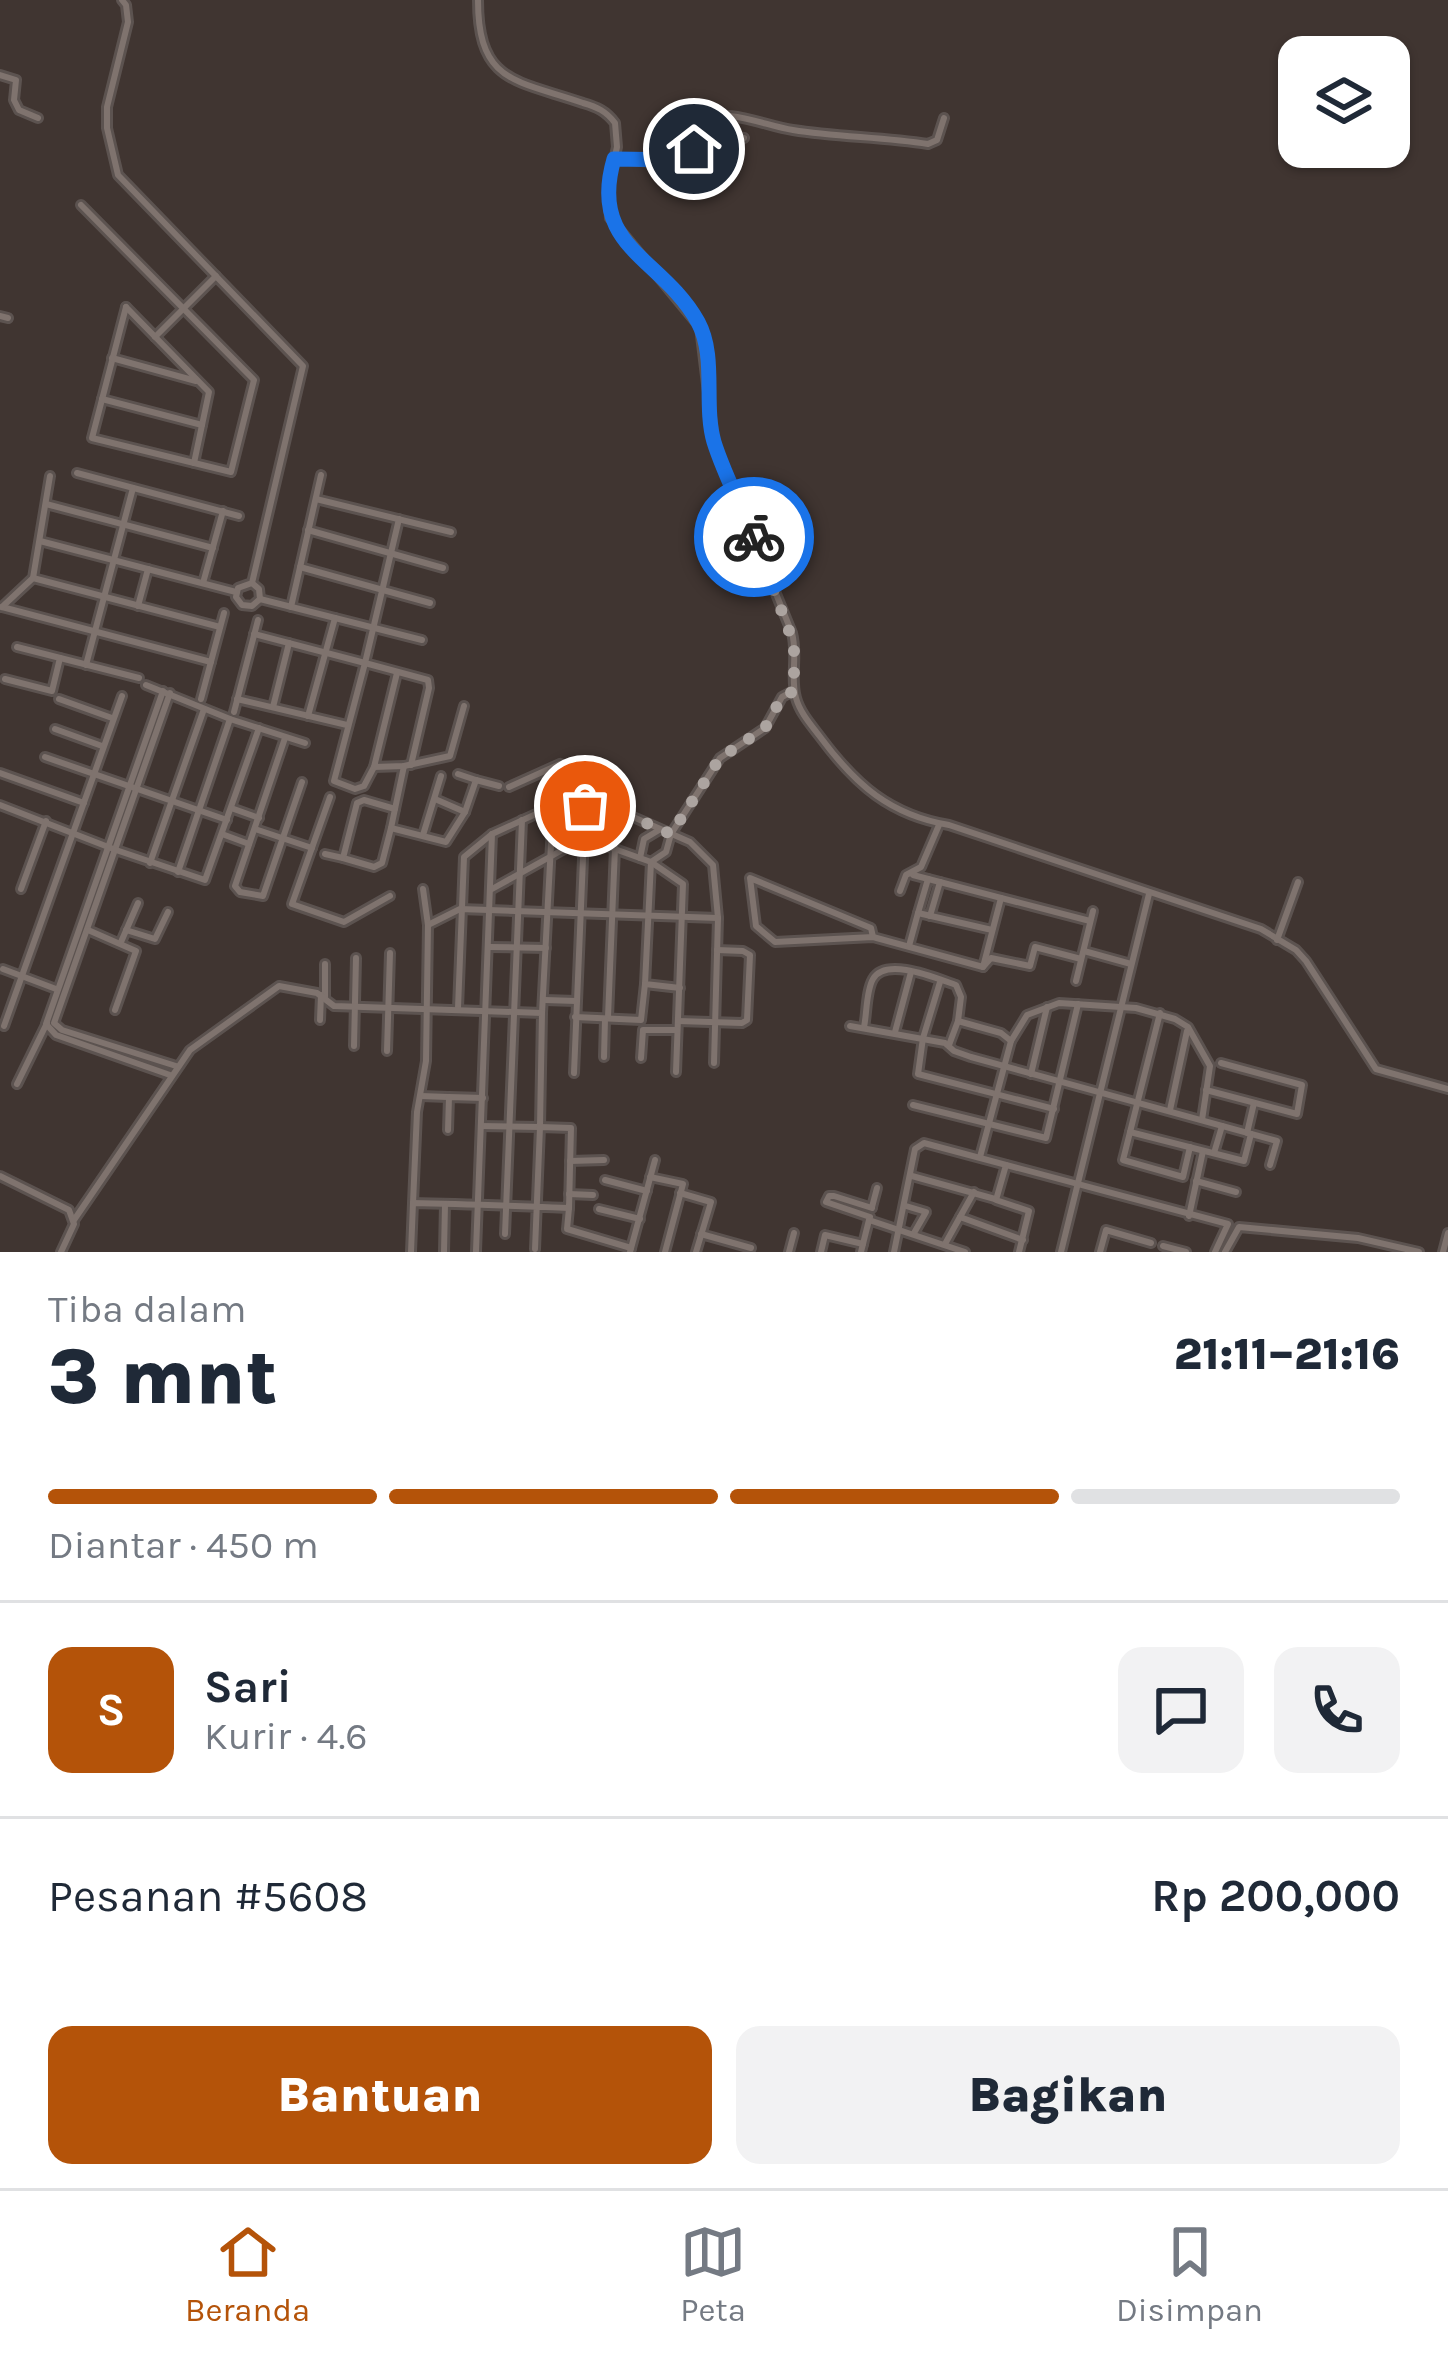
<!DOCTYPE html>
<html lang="id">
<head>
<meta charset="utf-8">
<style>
	:root { --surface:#fff; --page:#f2f2f3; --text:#1f2937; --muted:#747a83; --line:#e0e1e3; --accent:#b45309 }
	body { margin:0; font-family:Karla,sans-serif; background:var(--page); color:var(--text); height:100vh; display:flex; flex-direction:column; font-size:45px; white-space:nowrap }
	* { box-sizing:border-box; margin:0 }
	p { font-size:39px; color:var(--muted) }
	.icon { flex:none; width:66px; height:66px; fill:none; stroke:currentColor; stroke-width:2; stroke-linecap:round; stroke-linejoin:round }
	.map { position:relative; height:1252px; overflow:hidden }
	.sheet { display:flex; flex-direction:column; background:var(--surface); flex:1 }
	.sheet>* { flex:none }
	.buttons { position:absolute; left:1278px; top:36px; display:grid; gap:24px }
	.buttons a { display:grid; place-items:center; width:132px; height:132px; border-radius:24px; background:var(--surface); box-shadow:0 3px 9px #0004; font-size:60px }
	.pin { position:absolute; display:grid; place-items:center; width:102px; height:102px; color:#fff; margin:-51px; border:6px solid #fff; border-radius:50%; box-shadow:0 3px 12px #0007 }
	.courier { position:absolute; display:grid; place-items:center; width:120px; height:120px; margin:-60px; border:9px solid #1a73e8; border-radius:50%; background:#fff; color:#222; box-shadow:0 3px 15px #0007 }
	.headline em { font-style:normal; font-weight:800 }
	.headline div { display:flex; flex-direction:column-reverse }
	.headline { display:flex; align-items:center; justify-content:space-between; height:204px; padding:0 48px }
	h1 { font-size:78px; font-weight:800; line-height:90px }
	.bar { display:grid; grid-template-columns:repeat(4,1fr); gap:18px 12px; align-content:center; height:144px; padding:0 48px }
	.bar i { height:15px; border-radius:9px; background:var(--line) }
	.bar .active { background:var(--accent) }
	.bar p { grid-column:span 4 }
	.line { display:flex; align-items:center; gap:30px; padding:0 48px; border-top:3px solid var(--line) }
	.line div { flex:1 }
	.round { display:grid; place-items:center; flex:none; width:126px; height:126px; border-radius:24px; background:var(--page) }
	.action { display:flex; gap:24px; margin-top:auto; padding:24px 48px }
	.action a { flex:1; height:138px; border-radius:24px; background:var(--accent); color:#fff; font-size:48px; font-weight:800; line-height:138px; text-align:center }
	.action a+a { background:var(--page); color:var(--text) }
	.menu { display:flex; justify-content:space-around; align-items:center; height:168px; border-top:3px solid var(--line); background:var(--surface); font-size:33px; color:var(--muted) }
	.menu a { display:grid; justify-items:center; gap:6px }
	.menu .active { color:var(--accent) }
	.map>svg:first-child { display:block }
</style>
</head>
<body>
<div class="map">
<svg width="1448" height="1252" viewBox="0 0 1448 1252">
	<rect width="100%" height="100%" fill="#403531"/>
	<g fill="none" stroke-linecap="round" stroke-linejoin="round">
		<defs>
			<g id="street">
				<path d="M122 0 126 5 128 22 107 107V128L118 175 303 366 252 583 259 589 260 599 252 606 242 605 236 597 238 588 252 583"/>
				<path d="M478 0C478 84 517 80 583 103 597 107 606 111 615 123L617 147 608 188 610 218 700 327 714 442 792 633C798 655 790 677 796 698 800 713 812 726 821 738 856 785 890 815 949 825L1261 929 1296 950 1306 961 1376 1069 1448 1089"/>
				<path d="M0 75 16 80 14 100 19 110 38 118"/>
				<path d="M697 131 744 138"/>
				<path d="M615 159 654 162 689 159 699 122C727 106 764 126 793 130 837 137 883 137 928 144L937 140 944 118"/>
				<path d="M81 205 254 380 231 472 92 438 126 307"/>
				<path d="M126 307 209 392 194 463"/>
				<path d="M0 316 8 318"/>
				<path d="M155 337 216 276"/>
				<path d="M112 358 196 381"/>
				<path d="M102 399 202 425"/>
				<path d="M77 473 239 516"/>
				<path d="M316 499 451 532"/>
				<path d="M46 504 213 548"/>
				<path d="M399 519 365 663 428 680 429 688 411 765"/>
				<path d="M308 530 443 568"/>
				<path d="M40 541 236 592"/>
				<path d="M300 567 430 603"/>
				<path d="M33 578 220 627"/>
				<path d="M203 583 223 511"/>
				<path d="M260 599 422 640"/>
				<path d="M138 606 148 569"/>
				<path d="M2 607 211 662"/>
				<path d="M2 607 33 578 50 476"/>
				<path d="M291 607 321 475"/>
				<path d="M254 634 365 663 334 781 355 789 364 786 374 767"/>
				<path d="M17 647 139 678"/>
				<path d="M86 665 133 488"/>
				<path d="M397 673 374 767 404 766 450 756 464 706"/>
				<path d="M5 679 52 691 60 658"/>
				<path d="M146 685 230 719 305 743"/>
				<path d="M163 691 46 1024 56 1035 170 1075"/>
				<path d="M170 693 54 1023 62 1030 176 1066"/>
				<path d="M59 699 112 718"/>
				<path d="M201 699 224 613"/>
				<path d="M237 699 347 725"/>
				<path d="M273 707 289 643"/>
				<path d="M234 712 258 620"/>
				<path d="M308 716 335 618"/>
				<path d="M55 729 102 746"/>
				<path d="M285 738 235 886 240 892 263 896 302 782"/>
				<path d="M45 757 227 820"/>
				<path d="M404 766 391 828 446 842 465 812 476 780 458 774"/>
				<path d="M0 773 84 803"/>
				<path d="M476 780 499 786"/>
				<path d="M509 787 560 764 583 800 585 811 574 1073"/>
				<path d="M583 795 690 842 713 865 718 918 714 1063"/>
				<path d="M330 797 292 904 344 922 390 896"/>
				<path d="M435 799 465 812"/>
				<path d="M0 805 116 850 205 880 259 728"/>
				<path d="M231 808 259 818"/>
				<path d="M391 828 382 863 374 867 343 858 357 803 364 800 395 809"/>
				<path d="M255 829 312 848"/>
				<path d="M222 834 249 844"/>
				<path d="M423 835 441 776"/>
				<path d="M325 854 343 858"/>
				<path d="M640 858 644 839 659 830"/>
				<path d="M651 862 666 852 671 834 720 758 765 728 782 697 793 691"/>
				<path d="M651 862 645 984 680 988"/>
				<path d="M150 863 204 709"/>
				<path d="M178 872 230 719"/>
				<path d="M913 875 1090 921"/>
				<path d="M21 889 46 821"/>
				<path d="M423 889 428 925"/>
				<path d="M492 889 584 838 651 862 683 884 676 1072"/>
				<path d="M900 891 906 875 921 867 939 825"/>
				<path d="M918 913 928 879"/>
				<path d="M930 916 940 882"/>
				<path d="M88 930 136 951 115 1010"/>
				<path d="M126 930 155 939 168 912"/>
				<path d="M873 937 871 928 750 878 756 926 775 942 873 937 983 967 991 958 1030 966 1035 947 1081 959"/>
				<path d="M1277 940 1298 882"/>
				<path d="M121 942 138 903"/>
				<path d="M909 946 918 913 992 930"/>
				<path d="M490 947 546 948"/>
				<path d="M1084 951 1131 964"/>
				<path d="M983 967 1001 898"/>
				<path d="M3 969 56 989"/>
				<path d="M1076 981 1093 911"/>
				<path d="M940 982 923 1038 918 1074 1054 1109"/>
				<path d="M325 997V964"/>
				<path d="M545 1000 576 1001"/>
				<path d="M458 1008 464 857 492 834 580 794"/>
				<path d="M542 1013 553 807"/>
				<path d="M1160 1013 1123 1160 1183 1177 1190 1147"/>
				<path d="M575 1017 641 1020 645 984"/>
				<path d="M608 1017 615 848"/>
				<path d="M320 1020 321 995"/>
				<path d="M678 1021 742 1023 747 1020 750 955 743 951 717 950"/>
				<path d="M4 1026 122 696"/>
				<path d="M850 1026 945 1043 954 1051 971 1057 1277 1141 1270 1165"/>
				<path d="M864 1027C867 1013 866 991 873 979 886 956 938 979 956 985L961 997 958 1021 1001 1033 1011 1041 1027 1015 1059 1003 1136 1008 1175 1019 1188 1027 1210 1066 1202 1120"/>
				<path d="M895 1032 911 972"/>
				<path d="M949 1045 958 1021"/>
				<path d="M354 1046 356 958"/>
				<path d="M387 1051 390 953"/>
				<path d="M604 1057 605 1019"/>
				<path d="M641 1058 643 1030H677"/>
				<path d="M1031 1074 1047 1007"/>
				<path d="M17 1084 47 1023"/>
				<path d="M1206 1090 1297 1114 1302 1085 1221 1063"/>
				<path d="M421 1096 448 1097"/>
				<path d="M913 1105 1046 1138 1078 1004"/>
				<path d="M1170 1110 1187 1031"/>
				<path d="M448 1130 449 1097 483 1098"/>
				<path d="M1130 1132 1244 1161 1251 1134"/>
				<path d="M1247 1133 1254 1103"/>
				<path d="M1214 1153 1222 1126"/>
				<path d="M980 1157 1011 1041"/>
				<path d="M570 1161 604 1160"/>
				<path d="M1006 1165 996 1200 1029 1211 1019 1252"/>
				<path d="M0 1176 69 1210 74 1224 61 1252"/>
				<path d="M912 1176 995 1199"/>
				<path d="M650 1177 683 1184 665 1252"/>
				<path d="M605 1180 647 1191"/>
				<path d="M1196 1181 1236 1192"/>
				<path d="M680 1193 711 1202 696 1252"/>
				<path d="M569 1194 593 1195"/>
				<path d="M413 1203 417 1112 426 1061 428 925 460 909 718 918"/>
				<path d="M906 1206 926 1212 914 1233"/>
				<path d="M872 1207 877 1188"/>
				<path d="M569 1208 567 1229 631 1248"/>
				<path d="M599 1209 640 1219"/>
				<path d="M1189 1216 1203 1151"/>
				<path d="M870 1217 826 1202 829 1196H834L872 1208"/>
				<path d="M960 1217 974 1192"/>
				<path d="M74 1220 190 1050 279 986 317 993 334 1006 542 1013 540 1127 481 1126"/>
				<path d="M869 1220 965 1252"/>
				<path d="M505 1234 522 820"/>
				<path d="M701 1234 751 1248"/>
				<path d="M945 1244 960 1217 1023 1240"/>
				<path d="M1163 1246 1186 1252"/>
				<path d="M476 1251 492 834"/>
				<path d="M411 1252 413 1203C465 1204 517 1206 569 1208L571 1128 540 1127 535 1249"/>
				<path d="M444 1252 445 1204"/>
				<path d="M630 1252 655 1160"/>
				<path d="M789 1252 794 1233"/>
				<path d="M821 1252 825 1235 863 1244"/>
				<path d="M861 1252 869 1220"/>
				<path d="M894 1252 915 1149 924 1143 1228 1224 1215 1252"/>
				<path d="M1061 1252 1149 894"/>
				<path d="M1100 1252 1106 1230 1151 1243"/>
				<path d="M1225 1252 1239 1227 1358 1238 1419 1252"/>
				<path d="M1443 1252 1448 1233"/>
			</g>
		</defs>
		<use href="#street" stroke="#5c5350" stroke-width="12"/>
		<use href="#street" stroke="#7f736e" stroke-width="6"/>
	</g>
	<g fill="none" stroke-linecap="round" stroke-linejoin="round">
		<path stroke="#aca4a0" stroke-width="12" stroke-dasharray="0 21.6" d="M585 806 580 794 671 834 720 758 765 728 782 697 794 691V644L754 537"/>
		<path stroke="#1a73e8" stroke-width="15" d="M694 149 686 160 614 159C588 248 662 257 698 322 717 357 703 404 714 442 724 474 741 506 754 537"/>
	</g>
</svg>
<div class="buttons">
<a><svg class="icon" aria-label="layers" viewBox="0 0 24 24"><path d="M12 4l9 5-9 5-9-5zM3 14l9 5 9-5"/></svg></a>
</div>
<div class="pin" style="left:585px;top:806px;background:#ea580c"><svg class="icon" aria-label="bag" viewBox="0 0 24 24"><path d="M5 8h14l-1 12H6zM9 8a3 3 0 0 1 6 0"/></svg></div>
<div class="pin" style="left:694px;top:149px;background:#1f2937"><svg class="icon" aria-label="home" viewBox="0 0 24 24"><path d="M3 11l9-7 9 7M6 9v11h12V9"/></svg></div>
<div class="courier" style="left:754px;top:537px"><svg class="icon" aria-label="bike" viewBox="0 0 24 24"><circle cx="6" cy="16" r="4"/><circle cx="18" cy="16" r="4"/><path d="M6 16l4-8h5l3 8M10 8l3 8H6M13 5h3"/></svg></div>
</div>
<section class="sheet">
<div class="headline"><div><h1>3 mnt</h1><p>Tiba dalam</p></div><em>21:11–21:16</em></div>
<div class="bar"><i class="active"></i><i class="active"></i><i class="active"></i><i></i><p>Diantar · 450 m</p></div>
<div class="line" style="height:216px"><b class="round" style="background:var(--accent);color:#fff">S</b><div><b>Sari</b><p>Kurir · 4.6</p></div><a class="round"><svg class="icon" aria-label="chat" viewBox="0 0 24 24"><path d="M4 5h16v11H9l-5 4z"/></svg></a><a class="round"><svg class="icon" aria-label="phone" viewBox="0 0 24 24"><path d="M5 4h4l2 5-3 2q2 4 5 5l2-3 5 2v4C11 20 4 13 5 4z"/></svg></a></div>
<div class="line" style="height:156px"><div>Pesanan #5608</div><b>Rp 200,000</b></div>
<div class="action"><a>Bantuan</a><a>Bagikan</a></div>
</section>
<nav class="menu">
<a class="active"><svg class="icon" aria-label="home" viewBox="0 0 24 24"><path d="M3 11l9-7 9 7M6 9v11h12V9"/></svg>Beranda</a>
<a><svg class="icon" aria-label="map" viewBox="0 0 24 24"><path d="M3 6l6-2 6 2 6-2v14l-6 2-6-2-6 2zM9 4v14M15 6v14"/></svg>Peta</a>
<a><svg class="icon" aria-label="saved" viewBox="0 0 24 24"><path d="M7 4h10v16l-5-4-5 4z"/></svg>Disimpan</a>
</nav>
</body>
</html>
